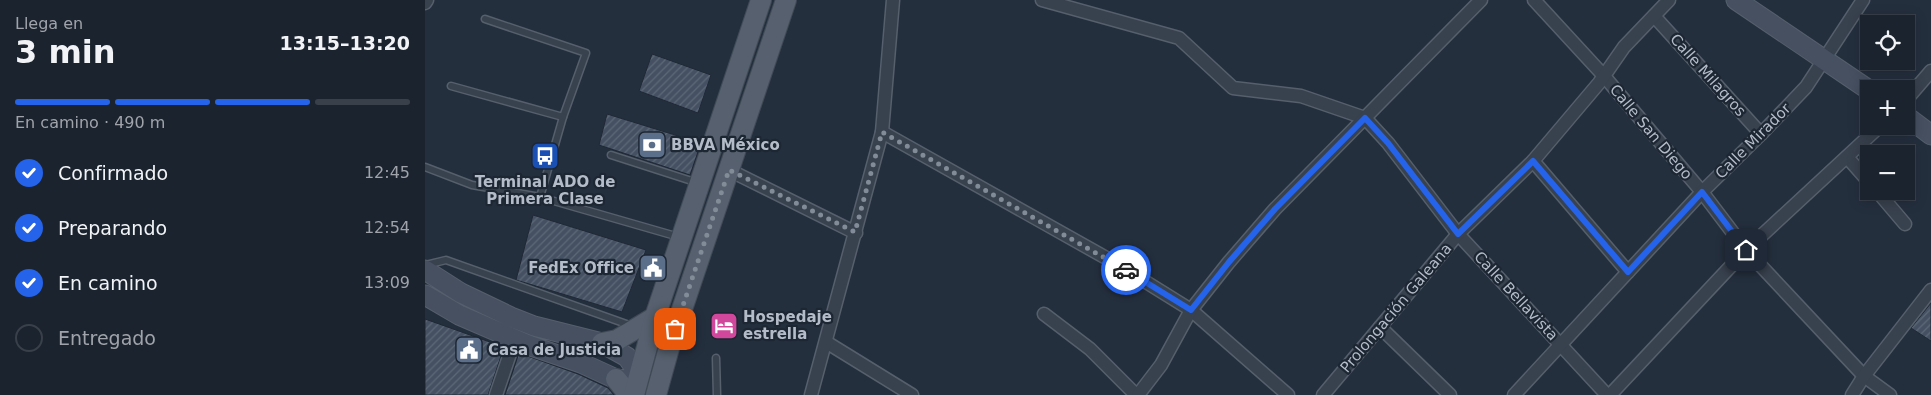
<!DOCTYPE html>
<html lang="es">
<head>
<meta charset="utf-8">
<style>
	:root { --surface:#1b232e; --page:#282f3a; --text:#f1f3f6; --muted:#a0a4aa; --line:#39404a; --accent:#2563eb }
	body { margin:0; font-family:"DejaVu Sans",sans-serif; background:var(--page); color:var(--text); height:100vh; display:flex; flex-direction:column; font-size:19px; white-space:nowrap }
	* { box-sizing:border-box; margin:0 }
	p { font-size:16px; color:var(--muted) }
	.icon { flex:none; width:28px; height:28px; fill:none; stroke:currentColor; stroke-width:2; stroke-linecap:round; stroke-linejoin:round }
	.map { position:relative; flex:1; overflow:hidden }
	.details { display:flex; flex-direction:column; background:var(--surface); width:425px }
	.details>* { flex:none }
	.tools { position:absolute; left:1435px; top:15px; display:grid; gap:10px }
	.tools a { display:grid; place-items:center; width:55px; height:55px; border-radius:0px; background:var(--surface); box-shadow:0 2px 12px #0003,0 0 0 1px var(--line); font-size:25px }
	.pin { position:absolute; display:grid; place-items:center; width:42px; height:42px; color:#fff; margin:-21px; border-radius:10px; box-shadow:0 2px 8px #0006 }
	.courier { position:absolute; display:grid; place-items:center; width:50px; height:50px; margin:-25px; border:4px solid #2563eb; border-radius:50%; background:#fff; color:#222; box-shadow:0 1px 6px #0007 }
	.overview em { font-style:normal; font-weight:700 }
	.overview div { display:flex; flex-direction:column-reverse }
	.overview { display:flex; align-items:center; justify-content:space-between; height:85px; padding:0 15px }
	h1 { font-size:32px; font-weight:700; line-height:38px }
	.bar { display:grid; grid-template-columns:repeat(4,1fr); gap:8px 5px; align-content:center; height:60px; padding:0 15px }
	.bar i { height:6px; border-radius:4px; background:var(--line) }
	.bar .selected { background:var(--accent) }
	.bar p { grid-column:span 4 }
	ol { padding:0 15px; list-style:none }
	li { display:flex; align-items:center; gap:15px; height:55px }
	li p { margin-inline-start:auto }
	li .icon { padding:5px; border-radius:50%; background:var(--accent); color:#fff; stroke-width:4 }
	li:last-child { color:var(--muted) }
	li i { width:28px; height:28px; border:2px solid var(--line); border-radius:50% }
	main { display:flex; flex:1; min-height:0 }
	.map>svg:first-child { display:block }
</style>
</head>
<body>
<main>
<section class="details">
<div class="overview"><div><h1>3 min</h1><p>Llega en</p></div><em>13:15–13:20</em></div>
<div class="bar"><i class="selected"></i><i class="selected"></i><i class="selected"></i><i></i><p>En camino · 490 m</p></div>
<ol>
<li><svg class="icon" aria-label="check" viewBox="0 0 24 24"><path d="M5 12l5 5 9-10"/></svg>Confirmado<p>12:45</p></li>
<li><svg class="icon" aria-label="check" viewBox="0 0 24 24"><path d="M5 12l5 5 9-10"/></svg>Preparando<p>12:54</p></li>
<li><svg class="icon" aria-label="check" viewBox="0 0 24 24"><path d="M5 12l5 5 9-10"/></svg>En camino<p>13:09</p></li>
<li><i></i>Entregado</li>
</ol>
</section>
<div class="map">
<svg width="1506" height="395" viewBox="0 0 1506 395">
	<defs>
		<pattern id="building-hatch" width="6" height="6" patternUnits="userSpaceOnUse" patternTransform="scale(1.25)"><rect width="6" height="6" fill="#455162"/><path d="M-1 1l2-2M0 6l6-6M5 7l2-2" fill="none" stroke="#5d6877"/></pattern>
	</defs>
	<rect width="100%" height="100%" fill="#242f3e"/>
	<g fill="url(#building-hatch)" stroke="#1f2835">
		<path d="M227 54 286 75 273 113 214 91Z"/>
		<path d="M182 114 276 143 265 175 174 145Z"/>
		<path d="M108 215 221 250 197 312 91 280Z"/>
		<path d="M1506 303V341L1486 328Z"/>
		<path d="M0 319 79 347 63 395H0Z"/>
		<path d="M94 353 153 374 183 388 189 395H80Z"/>
	</g>
	<g fill="none" stroke-linecap="round" stroke-linejoin="round">
		<defs>
			<g id="lane">
				<path d="M60 19 161 53 138 117 115 197"/>
				<path d="M26 86 138 117"/>
				<path d="M186 155 273 183"/>
				<path d="M0 167 47 185 115 197 254 237"/>
				<path d="M1 265 21 260 207 326"/>
				<path d="M291 358 292 395"/>
			</g>
			<g id="street">
				<path d="M617 0 754 38 808 88 876 96 940 118 963 143 1033 234 1182 395"/>
				<path d="M1109 0 1179 76 1277 192 1321 250 1439 376 1465 395"/>
				<path d="M0 3 2 0"/>
				<path d="M1229 16 1336 134"/>
				<path d="M1481 100 1506 71"/>
				<path d="M457 132 692 264 766 310 863 395"/>
				<path d="M1422 157 1444 182"/>
				<path d="M1108 161 1203 272"/>
				<path d="M304 170 431 233"/>
				<path d="M1452 191 1480 224"/>
				<path d="M619 314 665 349 711 395"/>
				<path d="M955 327 1025 395"/>
				<path d="M401 342 487 395"/>
				<path d="M71 395 90 339"/>
				<path d="M386 395 457 132 468 0"/>
				<path d="M713 395 736 365 766 310 804 262 850 209 1056 0"/>
				<path d="M898 395 1033 234 1108 161 1174 83 1199 47 1244 0"/>
				<path d="M1089 395 1277 192 1336 134 1381 87 1438 0"/>
				<path d="M1185 395 1321 250 1455 126"/>
				<path d="M1427 395 1439 376 1506 290"/>
			</g>
			<g id="secondary">
				<path d="M1311 0 1444 90"/>
				<path d="M1481 116 1506 135"/>
				<path d="M0 270 36 293 86 317 109 326 177 343 202 357 214 374 200 380 191 379 156 363 103 345 34 315 0 295"/>
			</g>
			<g id="primary">
				<path d="M177 343 192 340 230 317"/>
				<path d="M191 379 200 390 201 395"/>
				<path d="M209 395 230 317 336 0"/>
				<path d="M231 395 244 348 361 0"/>
			</g>
		</defs>
		<use href="#lane" stroke="#565f6c" stroke-width="9"/>
		<use href="#street" stroke="#565f6c" stroke-width="15"/>
		<use href="#secondary" stroke="#565f6c" stroke-width="21"/>
		<use href="#primary" stroke="#414a57" stroke-width="22"/>
		<use href="#lane" stroke="#38414e" stroke-width="6"/>
		<use href="#street" stroke="#38414e" stroke-width="12"/>
		<use href="#secondary" stroke="#465061" stroke-width="19"/>
		<use href="#primary" stroke="#56606e" stroke-width="20"/>
	</g>
	<g fill="none" stroke-linecap="round" stroke-linejoin="round">
		<path stroke="#828b98" stroke-width="5" stroke-dasharray="0 9" d="M250 329 304 170 430 232 457 132 701 270"/>
		<path stroke="#2563eb" stroke-width="6" d="M701 270 766 310 804 262 850 209 940 118 963 143 1033 234 1108 161 1203 272 1277 192 1321 250"/>
	</g>
	<defs>
		<symbol id="bank-square" viewBox="-11 -11 22 22"><rect x="-9" y="-9" width="18" height="18" rx="4" fill="#5c6f8a" stroke="#1d2633"/><path d="M-6-4H6V4H-6ZM0-2.3a2.3 2.3 0 1 0 0 4.6a2.3 2.3 0 1 0 0-4.6Z" fill="#fff"/></symbol>
		<symbol id="bus-square" viewBox="-11 -11 22 22"><rect x="-9" y="-9" width="18" height="18" rx="4" fill="#1a4fb4" stroke="#1d2633"/><path d="M-5-6H5V4H4V6H2V4H-2V6H-4V4H-5ZM-3.5-4V0h7V-4ZM-3.5 1.2v1.5H-2V1.2ZM2 1.2v1.5H3.5V1.2Z" fill="#fff"/></symbol>
		<symbol id="civic-square" viewBox="-11 -11 22 22"><rect x="-9" y="-9" width="18" height="18" rx="4" fill="#5c6f8a" stroke="#1d2633"/><path d="M-.6-6.5H3V-4.5H.6V-3L4-1V1h2V6H-6V1h2V-1L-.6-3ZM-1.2 2.5V6h2.4V2.5Z" fill="#fff"/></symbol>
		<symbol id="hotel-square" viewBox="-11 -11 22 22"><rect x="-9" y="-9" width="18" height="18" rx="4" fill="#d1479c" stroke="#1d2633"/><path d="M-6-4.5h1.5V1H6V5H4.5V3h-9V5H-6ZM-4 0a1.8 1.8 0 1 1 3.6 0ZM.5 0V-2.5h3Q6-2.5 6 0Z" fill="#fff"/></symbol>
	</defs>
	<g fill-rule="evenodd">
		<use href="#bank-square" x="211" y="129" width="32" height="32"/>
		<use href="#bus-square" x="104" y="140" width="32" height="32"/>
		<use href="#civic-square" x="212" y="252" width="32" height="32"/>
		<use href="#hotel-square" x="283" y="310" width="32" height="32"/>
		<use href="#civic-square" x="28" y="334" width="32" height="32"/>
	</g>
	<g text-anchor="middle" stroke-width="4.5" stroke-linejoin="round" paint-order="stroke">
		<g font-size="15" fill="#b4bcc9" stroke="#1d2633">
			<text transform="translate(1283 75) rotate(48)" y="5">Calle Milagros</text>
			<text transform="translate(1226 132) rotate(50)" y="5">Calle San Diego</text>
			<text transform="translate(1328 141) rotate(-45)" y="5">Calle Mirador</text>
			<text transform="translate(1091 296) rotate(47)" y="5">Calle Bellavista</text>
			<text transform="translate(971 308) rotate(-50)" y="5">Prolongación Galeana</text>
		</g>
		<g font-size="15" font-weight="bold" fill="#b4bcc9" stroke="#1d2633" text-anchor="start">
			<text x="246" y="150">BBVA México</text>
			<text x="120" y="187" text-anchor="middle">Terminal ADO de<tspan x="120" dy="17">Primera Clase</tspan></text>
			<text x="209" y="273" text-anchor="end">FedEx Office</text>
			<text x="318" y="322">Hospedaje<tspan x="318" dy="17">estrella</tspan></text>
			<text x="63" y="355">Casa de Justicia</text>
		</g>
	</g>
</svg>
<div class="tools">
<a><svg class="icon" aria-label="locate" viewBox="0 0 24 24"><circle cx="12" cy="12" r="6"/><path d="M12 2v4M12 18v4M2 12h4M18 12h4"/></svg></a>
<a>+</a>
<a>−</a>
</div>
<div class="pin" style="left:250px;top:329px;background:#ea580c"><svg class="icon" aria-label="bag" viewBox="0 0 24 24"><path d="M5 8h14l-1 12H6zM9 8a3 3 0 0 1 6 0"/></svg></div>
<div class="pin" style="left:1321px;top:250px;background:#1f2937"><svg class="icon" aria-label="home" viewBox="0 0 24 24"><path d="M3 11l9-7 9 7M6 9v11h12V9"/></svg></div>
<div class="courier" style="left:701px;top:270px"><svg class="icon" aria-label="car" viewBox="0 0 24 24"><path d="M5 17H2v-5l4-1 3-4h7l3 4 3 1v5h-3M9 17h6M6 11h13"/><circle cx="7" cy="17" r="2"/><circle cx="17" cy="17" r="2"/></svg></div>
</div>
</main>
</body>
</html>
